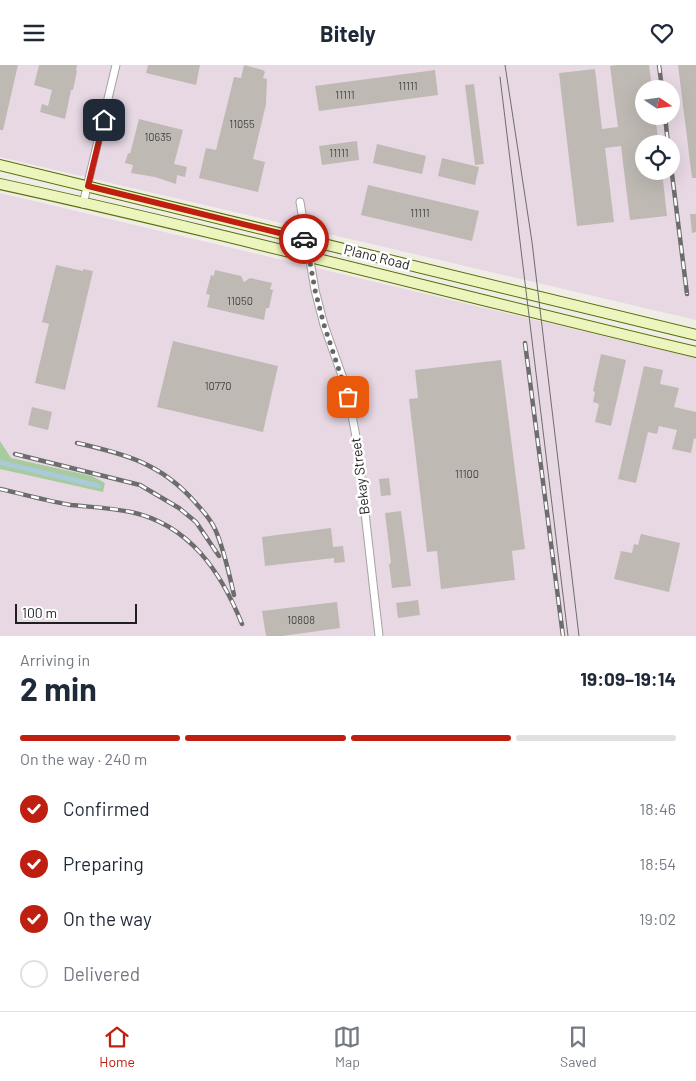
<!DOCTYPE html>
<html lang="en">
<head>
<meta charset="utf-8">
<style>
	:root { --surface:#fff; --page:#f6f6f7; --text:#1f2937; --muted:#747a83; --line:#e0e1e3; --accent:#be1f10 }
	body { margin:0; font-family:Barlow,sans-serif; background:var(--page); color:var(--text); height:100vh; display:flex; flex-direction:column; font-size:19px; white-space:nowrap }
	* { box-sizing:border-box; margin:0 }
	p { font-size:16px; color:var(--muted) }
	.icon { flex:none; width:28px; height:28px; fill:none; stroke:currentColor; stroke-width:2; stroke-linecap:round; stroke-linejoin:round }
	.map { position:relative; height:571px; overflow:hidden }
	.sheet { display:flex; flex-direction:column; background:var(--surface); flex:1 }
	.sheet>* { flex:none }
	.needle { width:32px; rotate:103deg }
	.tools { position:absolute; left:635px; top:15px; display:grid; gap:10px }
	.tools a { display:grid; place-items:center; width:45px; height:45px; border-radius:50%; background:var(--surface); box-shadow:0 5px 20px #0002; font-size:25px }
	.scale { position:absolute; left:15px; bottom:12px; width:122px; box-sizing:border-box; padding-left:5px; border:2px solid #1f1f1f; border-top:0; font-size:14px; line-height:18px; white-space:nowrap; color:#1f1f1f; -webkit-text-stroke:4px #fff; paint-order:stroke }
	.pin { position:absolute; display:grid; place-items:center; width:42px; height:42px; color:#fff; margin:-21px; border-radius:10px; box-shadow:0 2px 8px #0006 }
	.courier { position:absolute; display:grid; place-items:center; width:50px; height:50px; margin:-25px; border:4px solid #be1f10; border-radius:50%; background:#fff; color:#222; box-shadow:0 1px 6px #0007 }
	.summary em { font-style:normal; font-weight:700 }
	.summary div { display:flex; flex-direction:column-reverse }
	.summary { display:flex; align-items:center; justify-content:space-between; height:85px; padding:0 20px }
	h1 { font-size:32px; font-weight:700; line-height:38px }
	.bar { display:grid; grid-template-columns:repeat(4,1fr); gap:8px 5px; align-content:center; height:60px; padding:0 20px }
	.bar i { height:6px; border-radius:4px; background:var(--line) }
	.bar .selected { background:var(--accent) }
	.bar p { grid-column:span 4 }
	ol { padding:0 20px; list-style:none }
	li { display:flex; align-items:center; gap:15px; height:55px }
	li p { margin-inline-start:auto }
	li .icon { padding:5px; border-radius:50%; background:var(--accent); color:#fff; stroke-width:4 }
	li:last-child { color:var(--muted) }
	li i { width:28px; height:28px; border:2px solid var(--line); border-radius:50% }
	header { display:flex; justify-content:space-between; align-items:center; height:65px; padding:0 20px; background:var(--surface); font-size:22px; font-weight:700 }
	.menu { display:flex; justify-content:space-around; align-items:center; height:70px; border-top:1px solid var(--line); background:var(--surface); font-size:14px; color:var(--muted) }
	.menu a { display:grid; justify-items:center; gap:2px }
	.menu .selected { color:var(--accent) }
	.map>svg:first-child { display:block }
</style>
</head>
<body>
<header><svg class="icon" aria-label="menu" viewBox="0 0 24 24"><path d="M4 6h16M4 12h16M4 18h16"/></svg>Bitely<svg class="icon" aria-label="heart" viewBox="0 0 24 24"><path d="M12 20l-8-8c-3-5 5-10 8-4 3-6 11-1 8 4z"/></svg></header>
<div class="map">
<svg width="696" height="571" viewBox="0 0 696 571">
	<rect width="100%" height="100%" fill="#efede6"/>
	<g fill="#e7d8e3" fill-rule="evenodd">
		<path d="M0 0H696V255L0 92ZM644 24H671V51H644ZM644 79H671V106H644Z"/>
		<path d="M0 128 696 293V571H0Z"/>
	</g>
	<path fill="#a7cb9e" d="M0 376 11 393 92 411 105 418 103 427 0 404Z"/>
	<path fill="#aacad9" d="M0 395 98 418 102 421 101 423H97L0 400Z"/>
	<g fill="#bfb9b3">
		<path d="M0 0H18L3 65H0Z"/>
		<path d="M39 0H77L76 5 77 6 73 25H71L65 54 40 47 42 39 48 41 52 25 34 20Z"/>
		<path d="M148 0H200L196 20 146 8Z"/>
		<path d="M244 0 263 5 265 7 263 13 267 14 266 39 253 94 265 97 258 127 199 113 206 83 216 85 234 12 241 13Z"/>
		<path d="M617 0H649L652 24H644V51H655L659 79H644V106H662L667 151 630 155 621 81 605 83 614 157 577 161 559 8 595 4 602 64 618 62 610 1Z"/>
		<path d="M678 0H696V113H692Z"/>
		<path d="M435 5 438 30 319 46 315 21Z"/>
		<path d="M474 19 484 99 475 100 465 20Z"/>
		<path d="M139 54 183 65 174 99 187 102 185 112 177 110 176 119 155 112 131 108 133 100 125 98 128 88 130 89Z"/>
		<path d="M357 76 359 95 322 100 319 81Z"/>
		<path d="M377 79 426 91 422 109 373 98Z"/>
		<path d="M442 93 479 102 475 120 438 111Z"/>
		<path d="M368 120 479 146 472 176 361 150Z"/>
		<path d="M690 149H696V167L692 168Z"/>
		<path d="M56 200 83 206V204L93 206 65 325 35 318 49 259 42 257Z"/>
		<path d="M215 205 241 211 244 217 250 213 272 218 270 224 273 225 269 243H266L264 255 207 242 210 230 206 229 211 210 214 211Z"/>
		<path d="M173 276 278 301 263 367 157 342Z"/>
		<path d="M601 289 626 295 611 361 595 357 599 339 593 337 595 327 593 326Z"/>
		<path d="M501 295 525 484 512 486 515 515 441 524 437 486 427 487 409 334 418 333 415 305Z"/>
		<path d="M644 301 663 305 660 319 679 323 674 342 696 347V374L694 373 691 388 672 384 677 365 659 361 657 369 648 367 636 418 618 414Z"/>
		<path d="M32 342 52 347 48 365 28 360Z"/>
		<path d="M389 413 391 430 381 431 379 414Z"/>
		<path d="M401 446 411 521 392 523 389 499 391 498 385 448Z"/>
		<path d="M331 463 333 482 343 481 345 497 334 498V493L265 501 262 472Z"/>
		<path d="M641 469 680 478 669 527 614 514 621 486 632 488 634 479 638 480Z"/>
		<path d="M418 535 420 550 398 553 396 538Z"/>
		<path d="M337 537 340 563 282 571H266L262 546Z"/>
	</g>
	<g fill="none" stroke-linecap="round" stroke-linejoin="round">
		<defs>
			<g id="street">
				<path d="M300 137 315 225 324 260 345 319 351 345 357 377 379 571"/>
				<path d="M83 139 116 0"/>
			</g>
			<g id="secondary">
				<path d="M0 100 696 270"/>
				<path d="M0 119C233 170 464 232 696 287"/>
			</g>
		</defs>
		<use href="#street" stroke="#a3a3a3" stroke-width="9"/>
		<use href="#secondary" stroke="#5b6e0e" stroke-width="12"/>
		<use href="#street" stroke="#fff" stroke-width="7"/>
		<use href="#secondary" stroke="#edf5be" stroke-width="10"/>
		<g stroke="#6d6d6d" stroke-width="1">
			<path d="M505 0 532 177 579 571"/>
			<path d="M500 12 568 571"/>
		</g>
		<defs>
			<g id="rail">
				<path d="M659 0 662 24"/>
				<path d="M665 51 668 79"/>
				<path d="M671 101 687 229"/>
				<path d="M525 278 563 571"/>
				<path d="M77 378C125 389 160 398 194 436 202 445 210 453 215 464 224 484 229 508 234 530"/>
				<path d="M15 389 140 420 179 443 196 457 219 491"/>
				<path d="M0 424C23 429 47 436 71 440 91 442 111 443 131 447 190 460 221 507 242 559"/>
			</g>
		</defs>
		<use href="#rail" stroke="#6d6d6d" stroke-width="4.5"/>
		<use href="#rail" stroke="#fff" stroke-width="2.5" stroke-dasharray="8" stroke-linecap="butt"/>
	</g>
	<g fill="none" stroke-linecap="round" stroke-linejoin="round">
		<path stroke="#686765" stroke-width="5" stroke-dasharray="0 9" d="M304 174 306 175 315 225 324 260 348 332"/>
		<path stroke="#be1f10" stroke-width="6" d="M104 55 88 121 304 174"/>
	</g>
	<g text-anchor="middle" stroke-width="5" stroke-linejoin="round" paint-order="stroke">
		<g font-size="11" fill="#474644">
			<text x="408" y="25">11111</text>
			<text x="345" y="34">11111</text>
			<text x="242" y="63">11055</text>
			<text x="158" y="76">10635</text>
			<text x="339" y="92">11111</text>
			<text x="420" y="152">11111</text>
			<text x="240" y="240">11050</text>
			<text x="218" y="325">10770</text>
			<text x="467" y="413">11100</text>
			<text x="301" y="559">10808</text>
		</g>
		<g font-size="14" fill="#1f1f1f" stroke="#fff">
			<text transform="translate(377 192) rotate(14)" y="5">Plano Road</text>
			<text transform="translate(360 411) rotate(-97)" y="5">Bekay Street</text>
		</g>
	</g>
</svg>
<div class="tools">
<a><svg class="needle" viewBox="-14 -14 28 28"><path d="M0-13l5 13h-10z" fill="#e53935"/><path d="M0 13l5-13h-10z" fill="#747a83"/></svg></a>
<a><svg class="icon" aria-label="locate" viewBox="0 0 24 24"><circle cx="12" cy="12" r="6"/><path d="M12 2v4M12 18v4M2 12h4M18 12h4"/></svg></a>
</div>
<div class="scale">100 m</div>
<div class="pin" style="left:348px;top:332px;background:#ea580c"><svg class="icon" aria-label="bag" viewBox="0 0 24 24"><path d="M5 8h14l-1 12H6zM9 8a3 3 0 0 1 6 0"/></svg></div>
<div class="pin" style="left:104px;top:55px;background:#1f2937"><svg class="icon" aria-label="home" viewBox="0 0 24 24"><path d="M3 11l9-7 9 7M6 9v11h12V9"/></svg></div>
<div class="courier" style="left:304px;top:174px"><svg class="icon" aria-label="car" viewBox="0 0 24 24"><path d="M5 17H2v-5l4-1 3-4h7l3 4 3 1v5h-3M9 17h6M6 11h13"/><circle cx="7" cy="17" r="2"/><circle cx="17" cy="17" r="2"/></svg></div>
</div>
<section class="sheet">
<div class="summary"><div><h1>2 min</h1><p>Arriving in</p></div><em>19:09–19:14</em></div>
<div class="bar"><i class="selected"></i><i class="selected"></i><i class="selected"></i><i></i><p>On the way · 240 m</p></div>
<ol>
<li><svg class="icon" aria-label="check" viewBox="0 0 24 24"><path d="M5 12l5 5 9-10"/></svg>Confirmed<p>18:46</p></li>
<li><svg class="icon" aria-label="check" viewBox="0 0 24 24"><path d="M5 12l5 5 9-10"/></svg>Preparing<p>18:54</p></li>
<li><svg class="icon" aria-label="check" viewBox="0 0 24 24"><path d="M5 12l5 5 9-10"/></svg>On the way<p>19:02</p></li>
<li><i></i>Delivered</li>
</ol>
</section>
<nav class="menu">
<a class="selected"><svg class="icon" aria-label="home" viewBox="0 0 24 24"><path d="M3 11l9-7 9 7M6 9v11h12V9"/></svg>Home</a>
<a><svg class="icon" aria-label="map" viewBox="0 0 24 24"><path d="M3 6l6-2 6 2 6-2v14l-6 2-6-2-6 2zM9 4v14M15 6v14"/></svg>Map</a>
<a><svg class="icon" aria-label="saved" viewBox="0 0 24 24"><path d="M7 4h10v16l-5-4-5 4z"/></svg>Saved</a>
</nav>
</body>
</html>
